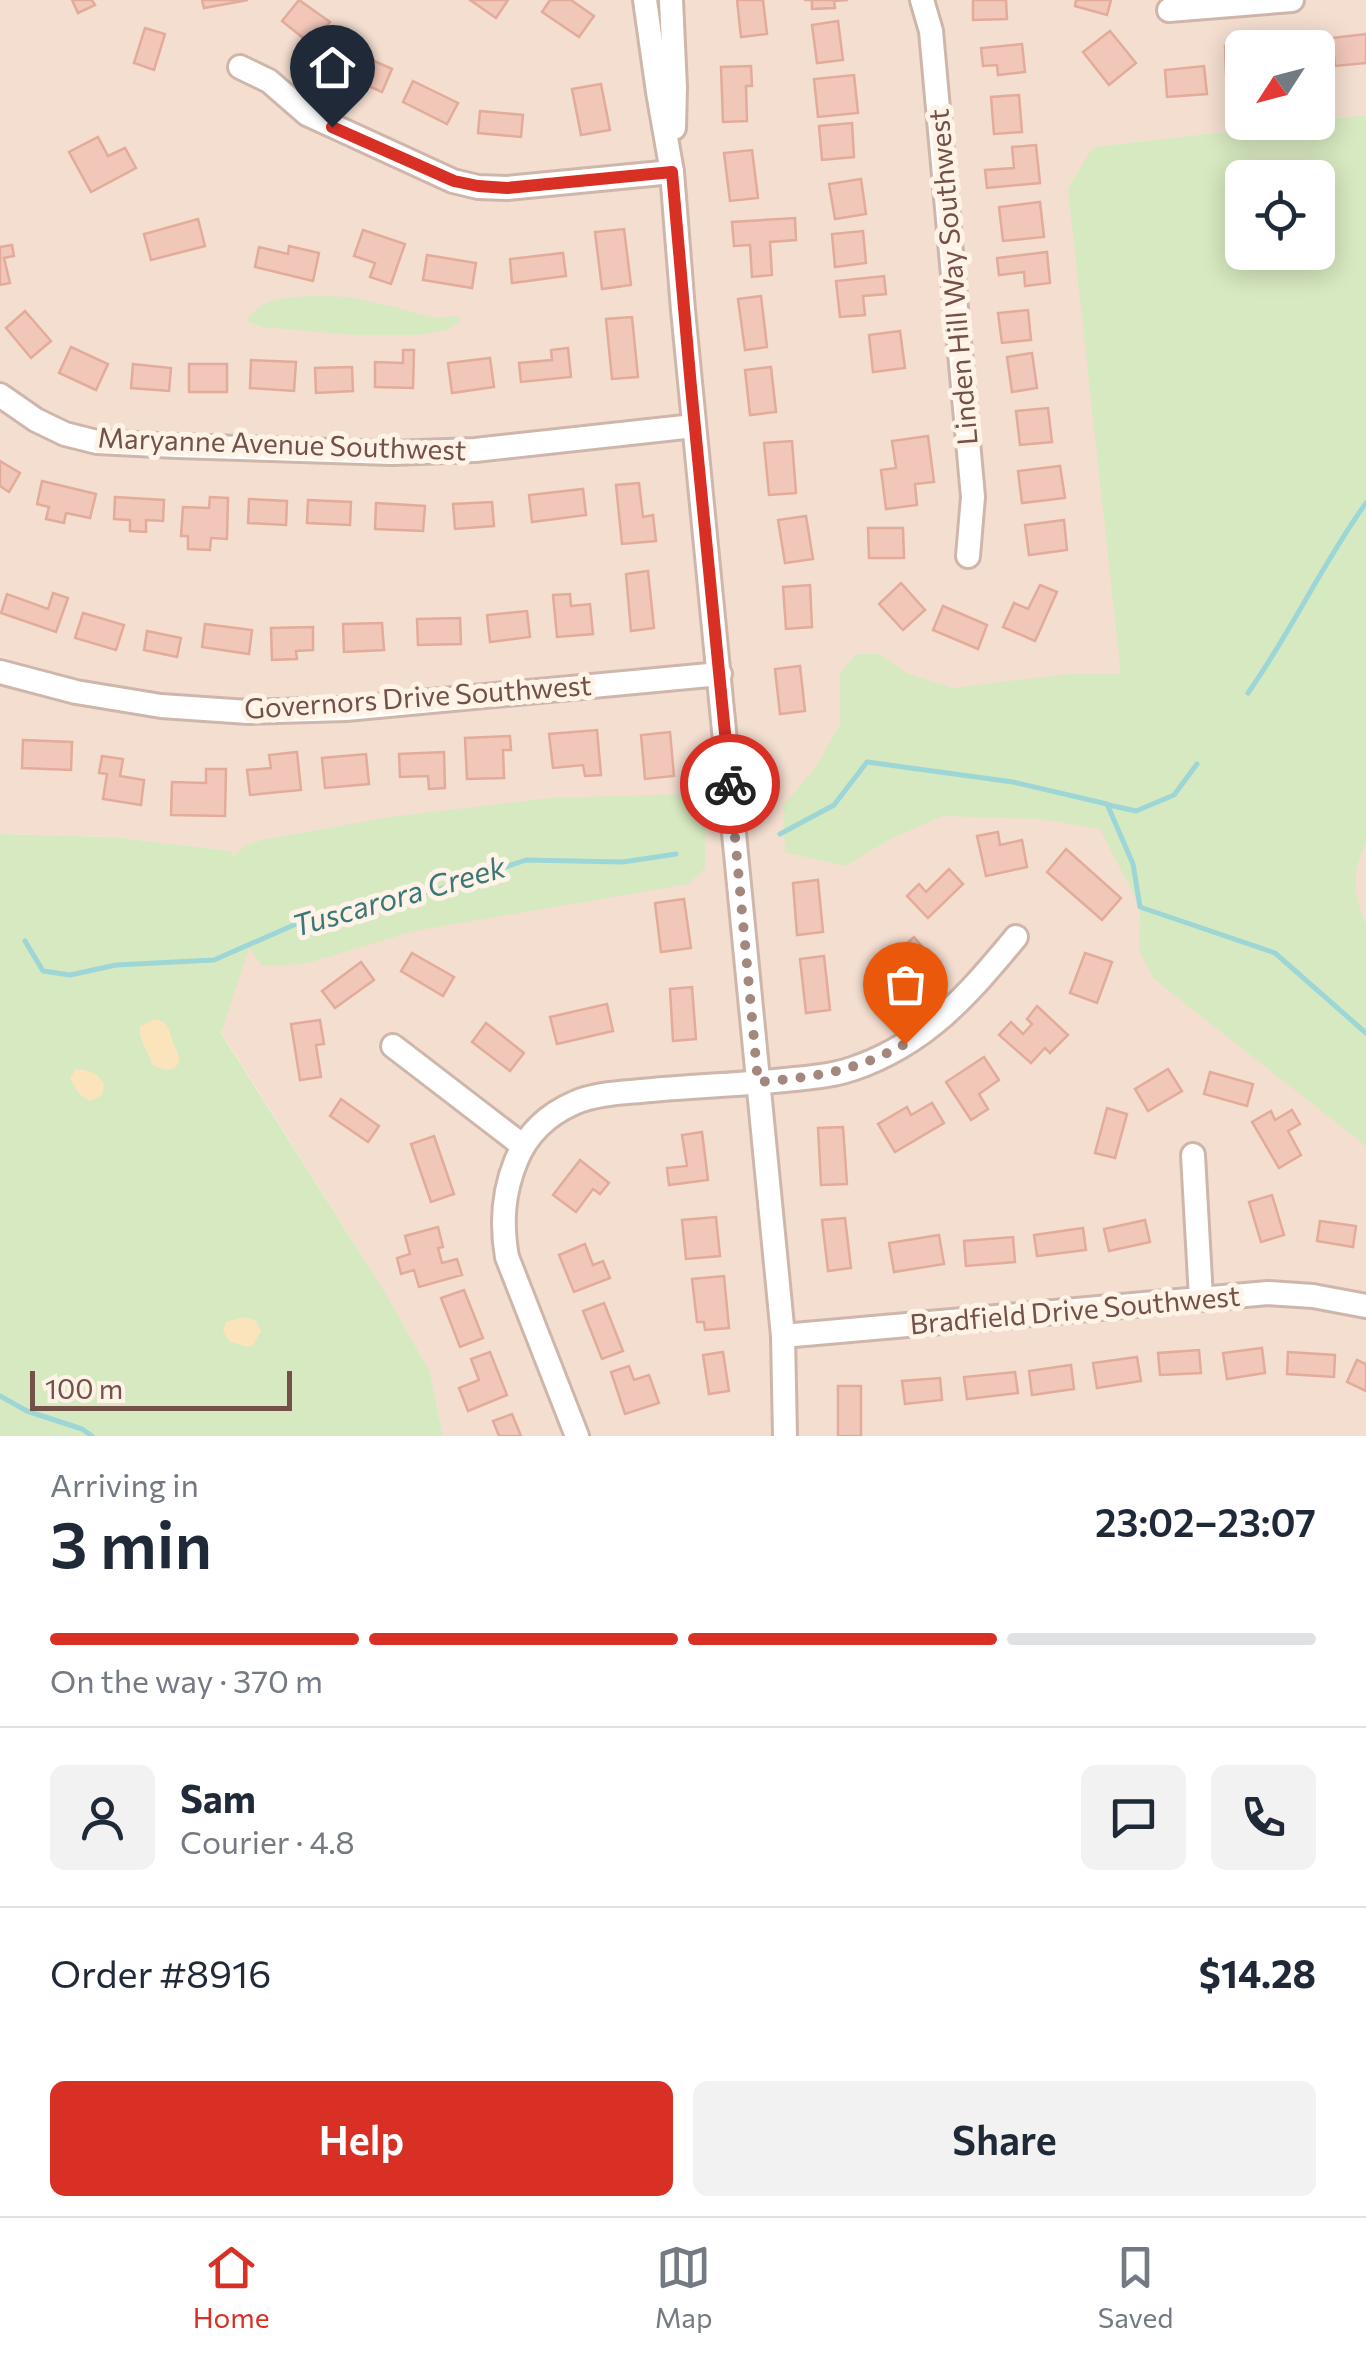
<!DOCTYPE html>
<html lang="en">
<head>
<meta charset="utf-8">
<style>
	:root { --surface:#fff; --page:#f2f2f3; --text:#1f2937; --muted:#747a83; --line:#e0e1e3; --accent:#d93025 }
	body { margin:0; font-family:Commissioner,sans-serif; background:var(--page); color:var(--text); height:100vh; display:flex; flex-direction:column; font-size:38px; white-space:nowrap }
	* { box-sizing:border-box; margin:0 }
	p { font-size:32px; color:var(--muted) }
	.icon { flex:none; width:55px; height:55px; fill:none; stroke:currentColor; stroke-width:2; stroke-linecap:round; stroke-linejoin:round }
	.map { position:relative; height:1436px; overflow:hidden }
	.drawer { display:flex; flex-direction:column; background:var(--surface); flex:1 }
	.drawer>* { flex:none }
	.needle { width:65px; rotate:234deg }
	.fabs { position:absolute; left:1225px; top:30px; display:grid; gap:20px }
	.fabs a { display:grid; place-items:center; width:110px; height:110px; border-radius:15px; background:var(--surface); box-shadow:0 5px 25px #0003; font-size:50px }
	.scale { position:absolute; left:30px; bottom:25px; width:262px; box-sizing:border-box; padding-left:10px; border:5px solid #735149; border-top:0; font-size:28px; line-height:35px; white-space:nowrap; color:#735149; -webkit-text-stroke:8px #fff2e7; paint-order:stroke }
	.pin { position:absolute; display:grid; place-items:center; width:85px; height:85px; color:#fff; margin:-102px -42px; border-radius:50% 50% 50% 0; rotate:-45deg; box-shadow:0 0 10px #0007 }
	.pin .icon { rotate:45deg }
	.courier { position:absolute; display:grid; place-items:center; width:100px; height:100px; margin:-50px; border:8px solid #d93025; border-radius:50%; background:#fff; color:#222; box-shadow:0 2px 12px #0007 }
	.head em { font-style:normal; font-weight:600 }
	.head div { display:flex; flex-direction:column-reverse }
	.head { display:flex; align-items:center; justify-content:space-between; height:170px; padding:0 50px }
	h1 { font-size:65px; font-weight:600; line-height:75px }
	.bar { display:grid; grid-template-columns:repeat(4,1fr); gap:15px 10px; align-content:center; height:120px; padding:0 50px }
	.bar i { height:12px; border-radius:8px; background:var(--line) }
	.bar .selected { background:var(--accent) }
	.bar p { grid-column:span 4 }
	.line { display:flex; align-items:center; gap:25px; padding:0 50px; border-top:2px solid var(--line) }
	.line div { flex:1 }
	.round { display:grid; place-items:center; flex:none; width:105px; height:105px; border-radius:15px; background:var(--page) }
	.primary-button { display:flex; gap:20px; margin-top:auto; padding:20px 50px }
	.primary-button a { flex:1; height:115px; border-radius:15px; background:var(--accent); color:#fff; font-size:40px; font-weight:600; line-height:115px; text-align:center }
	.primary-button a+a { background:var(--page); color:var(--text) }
	.menu { display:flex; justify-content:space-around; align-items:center; height:140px; border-top:2px solid var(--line); background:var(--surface); font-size:28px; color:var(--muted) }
	.menu a { display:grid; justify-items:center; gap:5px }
	.menu .selected { color:var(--accent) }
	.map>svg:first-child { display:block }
</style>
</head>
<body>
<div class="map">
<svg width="1366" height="1436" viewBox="0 0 1366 1436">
	<rect width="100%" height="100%" fill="#fceee1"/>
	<path fill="#f3ded0" d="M0 0H1366V115L1318 120V48H1242V122L1299 123 1094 147 1366 802V1436H443L430 1372 388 1297 221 1032 250 944 232 851 113 837 0 834Z"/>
	<g fill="#d7e9c0" fill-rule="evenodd">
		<path d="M1366 115V844C1350 873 1354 895 1366 924V1146L1154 979 1139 951 1140 907 1100 829 1042 819 943 816 890 839 845 866 785 852 783 806 816 767 840 725V674L856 654H880L906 673 953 688 1067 674H1121L1068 189 1093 147 1299 123 1318 122V120ZM1242 178H1318V252H1242Z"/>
		<path d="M312 296 350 297 399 308 433 318 455 316 461 320 447 330 416 335H354L262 327 247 321C261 297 286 298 312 296Z"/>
		<path d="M689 794 705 818V868L688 884 414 931 304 964 262 966 249 948 221 1033 388 1297 430 1372 443 1436H0V834L113 837 232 851 233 857 245 846 262 840 390 817 551 798Z"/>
	</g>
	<g fill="#fbe4bc">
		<path d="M154 1019C169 1022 169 1029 173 1043 175 1048 179 1053 179 1059 177 1075 161 1070 152 1064 149 1053 138 1039 140 1027Z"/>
		<path d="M76 1069C89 1070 98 1073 104 1084L102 1095 90 1101 80 1095 70 1078Z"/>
		<path d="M245 1317 256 1321 261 1331 253 1345 248 1347 230 1342 223 1331 226 1322Z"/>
	</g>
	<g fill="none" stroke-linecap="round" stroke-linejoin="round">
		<g stroke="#9dd6d6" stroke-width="5">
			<path d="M1248 693C1291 632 1322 564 1366 503"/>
			<path d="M1109 805 1136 811 1174 795 1197 764"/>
			<path d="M780 834 834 805 867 762 1013 782 1107 804 1133 864 1140 907 1275 953 1366 1033"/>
			<path d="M25 941 43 971 70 975 116 965 214 960 319 914 434 891 526 860 623 862 676 854"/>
			<path d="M0 1396 27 1411 82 1429 92 1436"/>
		</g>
	</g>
	<g fill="#f1c7b9" stroke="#e3ab9a" stroke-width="2.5">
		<path d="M72 0H92L95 5 78 13Z"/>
		<path d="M202 0H248L204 8Z"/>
		<path d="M299 0 330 22 312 45 282 21Z"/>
		<path d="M470 0H508L496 18Z"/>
		<path d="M550 0H571L594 16 579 37 542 12Z"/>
		<path d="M737 0H763L767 34 741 37Z"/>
		<path d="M804 0H848L834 1 835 8 812 9V0Z"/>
		<path d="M973 0H1006L1007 19 973 20Z"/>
		<path d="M1076 0H1111L1107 15 1075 6Z"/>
		<path d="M838 21 843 60 817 63 812 25Z"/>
		<path d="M145 28 165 34 154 70 134 63Z"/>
		<path d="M1110 31 1136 63 1109 85 1083 52Z"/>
		<path d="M1366 34V63L1335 66 1332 38Z"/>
		<path d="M1022 44 1025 72 998 75 997 65 983 66 981 48Z"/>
		<path d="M1259 44V48H1242V72L1226 73 1225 46Z"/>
		<path d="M341 46 392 69 382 92 331 69Z"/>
		<path d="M751 66 752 86H746L747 121 723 122 721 67Z"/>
		<path d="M1204 66 1207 94 1167 97 1165 70Z"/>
		<path d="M854 75 858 113 818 117 814 79Z"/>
		<path d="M413 81 458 103 447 124 403 102Z"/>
		<path d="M601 84 610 130 581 135 572 89Z"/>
		<path d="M1019 95 1022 132 994 134 991 97Z"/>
		<path d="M480 111 523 115 521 137 478 133Z"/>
		<path d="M852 123 854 157 822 160 819 126Z"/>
		<path d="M98 137 108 156 125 148 136 168 91 192 69 152Z"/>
		<path d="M1036 145 1040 183 987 188 985 170 1014 168 1012 147Z"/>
		<path d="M752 150 758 198 730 201 724 153Z"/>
		<path d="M861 179 866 214 835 219 829 184Z"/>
		<path d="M1040 202 1044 237 1003 241 999 207Z"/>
		<path d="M795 218 796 240 770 242 772 275 752 277 750 245 734 246 732 222Z"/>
		<path d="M198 219 205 246 151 260 144 234Z"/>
		<path d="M624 229 631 285 602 289 595 232Z"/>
		<path d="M363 230 405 244 391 284 370 277 375 263 354 256Z"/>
		<path d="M863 231 866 263 835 267 832 234Z"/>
		<path d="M12 245 14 256 4 258 10 283 0 285V247Z"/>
		<path d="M289 246 319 253 313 281 255 267 259 247 288 254Z"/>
		<path d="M1047 252 1050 283 1025 286 1024 272 999 275 997 258Z"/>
		<path d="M563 253 566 276 512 283 510 259Z"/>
		<path d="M427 255 476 263 472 288 423 280Z"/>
		<path d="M884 276 886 294 863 296 865 315 840 317 836 281Z"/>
		<path d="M761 296 767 347 745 350 738 299Z"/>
		<path d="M1028 310 1031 340 1002 343 998 313Z"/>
		<path d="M25 311 51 341 31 358 6 328Z"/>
		<path d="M632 317 638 377 612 379 606 319Z"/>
		<path d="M900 331 905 368 873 372 869 335Z"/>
		<path d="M71 347 108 364 96 390 59 373Z"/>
		<path d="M568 348 571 377 521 382 519 363 552 360 551 350Z"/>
		<path d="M403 350H414L413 388 375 387V362L403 363Z"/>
		<path d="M1032 353 1037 388 1012 392 1007 357Z"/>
		<path d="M490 358 494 387 452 393 448 363Z"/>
		<path d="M251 360 296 362 294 391 250 388Z"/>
		<path d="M133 364 171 368 169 391 131 388Z"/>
		<rect x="189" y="364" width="38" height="28"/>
		<path d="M352 367 353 391 316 393 315 368Z"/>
		<path d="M771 367 776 412 750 415 745 370Z"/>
		<path d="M1048 408 1052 442 1020 445 1016 411Z"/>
		<path d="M928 436 934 482 915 484 917 505 886 509 881 470 896 468 892 441Z"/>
		<path d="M792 441 796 493 769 495 764 443Z"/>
		<path d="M0 461 20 473 9 492 0 486Z"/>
		<path d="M1060 466 1065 498 1022 503 1018 471Z"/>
		<path d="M42 481 96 494 90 518 66 513 64 523 46 519 49 507 37 504Z"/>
		<path d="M639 483 643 517 653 515 656 541 622 544 616 485Z"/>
		<path d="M583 489 586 515 532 522 529 495Z"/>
		<path d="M115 497 164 500 163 521 146 520V532L130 531V520L114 519Z"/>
		<path d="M210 497 228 498 227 539 211 538 210 550 188 549V536H181L183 507 209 508Z"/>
		<path d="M249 499 287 501 286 525 248 523Z"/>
		<path d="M308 500 351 502 350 525 307 523Z"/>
		<path d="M492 502 494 526 455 529 453 504Z"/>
		<path d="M376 503 425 506 423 531 375 529Z"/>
		<path d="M806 516 813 559 785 563 778 520Z"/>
		<path d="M1064 520 1067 550 1029 555 1025 525Z"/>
		<path d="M868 528H903L904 558H869Z"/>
		<path d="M648 571 654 628 631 631 626 574Z"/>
		<path d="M901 583 925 610 903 630 879 604Z"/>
		<path d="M810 585 812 627 786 629 783 587Z"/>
		<path d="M1040 585 1057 592 1035 641 1003 627 1014 603 1028 609Z"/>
		<path d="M53 593 68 598 56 632 1 613 7 594 48 609Z"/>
		<path d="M570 594 571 606 590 604 593 634 557 637 553 595Z"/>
		<path d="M943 606 987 625 978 649 933 630Z"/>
		<path d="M527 611 530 637 490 642 487 615Z"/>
		<path d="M83 613 124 625 116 650 75 638Z"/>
		<path d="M460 618 461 644 418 645 417 619Z"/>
		<path d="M382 623 384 650 344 652 343 624Z"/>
		<path d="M205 624 252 630 249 654 202 647Z"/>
		<path d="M313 627V650L296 651 297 659 272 660 271 628Z"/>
		<path d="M147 631 181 638 177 657 144 650Z"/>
		<path d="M800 666 805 711 780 714 775 669Z"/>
		<path d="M597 730 601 775 585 776 583 765 553 768 549 734Z"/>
		<path d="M670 732 674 776 645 779 641 735Z"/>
		<path d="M510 736 511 750H503L504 778 467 779 465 738Z"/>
		<path d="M23 740 72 742 71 770 22 768Z"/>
		<path d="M297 752 301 790 250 795 247 770 271 768 269 755Z"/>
		<path d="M444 752 445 788 429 789 428 776 400 777 399 754Z"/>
		<path d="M366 754 369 784 325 788 322 758Z"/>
		<path d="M102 756 123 759 120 776 144 780 141 805 103 799 107 774 99 773Z"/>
		<path d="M206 769H226L225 816 171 815 172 782 206 783Z"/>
		<path d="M998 832 1000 845 1022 840 1027 867 986 876 977 836Z"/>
		<path d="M1066 849 1121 898 1102 920 1047 872Z"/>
		<path d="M949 869 963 884 928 918 907 896 919 884 926 892Z"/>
		<path d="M818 880 823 932 797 935 793 883Z"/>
		<path d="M684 899 691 948 661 952 655 903Z"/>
		<path d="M914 937 934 961 896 995 875 972Z"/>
		<path d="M412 953 454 977 443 996 401 971Z"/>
		<path d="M1085 953 1112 962 1097 1003 1070 993Z"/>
		<path d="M824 956 830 1010 806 1013 800 959Z"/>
		<path d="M361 962 374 980 335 1008 322 991Z"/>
		<path d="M692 987 696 1039 673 1041 670 989Z"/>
		<path d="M607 1004 613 1031 557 1044 550 1017Z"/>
		<path d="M1037 1006 1068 1035 1050 1053 1045 1048 1031 1063 999 1035 1011 1022 1023 1034 1032 1024 1027 1019Z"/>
		<path d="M320 1020 324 1044 316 1045 321 1077 300 1080 291 1024Z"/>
		<path d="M486 1023 524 1053 510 1071 472 1042Z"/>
		<path d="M984 1057 999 1080 979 1094 988 1109 971 1120 946 1082Z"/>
		<path d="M1168 1069 1182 1091 1148 1111 1135 1089Z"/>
		<path d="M1210 1072 1253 1084 1247 1106 1204 1094Z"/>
		<path d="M341 1099 379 1126 368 1142 330 1116Z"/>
		<path d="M932 1103 944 1123 895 1152 878 1124 907 1107 911 1115Z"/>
		<path d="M1107 1108 1127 1114 1115 1158 1095 1153Z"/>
		<path d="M1292 1110 1300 1124 1288 1131 1301 1155 1279 1168 1252 1122 1271 1111 1275 1120Z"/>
		<path d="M843 1127 847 1184 821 1185 818 1128Z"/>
		<path d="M702 1132 708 1180 669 1185 667 1168 687 1166 682 1135Z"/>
		<path d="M434 1136 454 1194 431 1202 411 1144Z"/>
		<path d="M580 1160 609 1183 600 1194 593 1189 576 1212 553 1195Z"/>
		<path d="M1272 1195 1284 1235 1261 1242 1249 1202Z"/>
		<path d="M716 1217 720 1256 686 1259 682 1220Z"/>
		<path d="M845 1218 851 1268 828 1271 822 1220Z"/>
		<path d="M1145 1220 1150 1242 1109 1251 1104 1229Z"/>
		<path d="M1320 1221 1356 1226 1353 1247 1317 1241Z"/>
		<path d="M438 1227 443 1247 438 1248 442 1263 457 1259 462 1275 419 1287 414 1270 401 1274 397 1258 410 1254 405 1236Z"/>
		<path d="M1083 1228 1086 1250 1037 1256 1034 1235Z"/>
		<path d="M939 1235 944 1264 894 1272 889 1243Z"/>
		<path d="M1013 1237 1015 1262 966 1266 964 1241Z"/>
		<path d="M585 1244 593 1265 603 1261 610 1278 574 1292 559 1255Z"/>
		<path d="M724 1276 729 1328 705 1330 704 1322H697L692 1279Z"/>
		<path d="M464 1290 483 1338 460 1347 441 1298Z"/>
		<path d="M604 1303 623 1351 602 1359 583 1311Z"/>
		<path d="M1262 1348 1265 1373 1227 1379 1223 1353Z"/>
		<path d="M1199 1350 1201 1373 1160 1375 1158 1353Z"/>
		<path d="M490 1352 507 1395 468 1411 459 1388 479 1380 471 1359Z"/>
		<path d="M723 1352 729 1391 709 1394 703 1355Z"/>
		<path d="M1288 1352 1335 1355 1334 1377 1287 1374Z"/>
		<path d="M1137 1357 1141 1381 1097 1388 1093 1363Z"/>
		<path d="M1357 1360 1366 1364V1391L1347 1382Z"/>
		<path d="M1071 1365 1074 1389 1032 1395 1029 1371Z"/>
		<path d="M629 1366 634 1380 649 1375 659 1403 625 1414 611 1372Z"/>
		<path d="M1015 1372 1018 1393 967 1399 964 1377Z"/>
		<path d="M940 1378 942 1400 905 1404 902 1381Z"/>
		<rect x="838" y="1386" width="23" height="50"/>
		<path d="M512 1414 521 1436H499L493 1421Z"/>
	</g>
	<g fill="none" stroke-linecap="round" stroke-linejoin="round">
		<defs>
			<g id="minor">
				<path d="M645 0 658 92 672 172 683 310 783 1336 785 1436"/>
				<path d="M671 0 675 88 674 128"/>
				<path d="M922 0 931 31 973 497 968 556"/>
				<path d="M1169 10 1292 0"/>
				<path d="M240 67 269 81 307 114 453 181 478 187 507 188 672 172"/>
				<path d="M0 395 36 420 65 434 97 442 177 446 392 453 475 450 694 426"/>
				<path d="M0 672 76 692 161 706 248 712 346 709 720 674"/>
				<path d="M393 1046 522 1145"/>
				<path d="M1193 1155 1201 1298"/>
				<path d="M783 1336 1268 1293 1313 1296 1366 1306"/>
				<path d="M577 1436 507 1257C501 1223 503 1193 516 1161 527 1134 547 1115 574 1103 595 1094 618 1093 641 1091 689 1086 737 1085 785 1080 807 1078 831 1076 852 1069 926 1044 968 995 1016 937"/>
			</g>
		</defs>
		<use href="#minor" stroke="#cfb6ab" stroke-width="28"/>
		<use href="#minor" stroke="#fff" stroke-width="22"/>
	</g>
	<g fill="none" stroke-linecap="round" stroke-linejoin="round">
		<path stroke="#a3887e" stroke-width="10" stroke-dasharray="0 18" d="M730 784 758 1082C815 1077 854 1072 905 1044"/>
		<path stroke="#d93025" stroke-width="12" d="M332 127 454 181 478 186 507 188 672 172 691 387 730 784"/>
	</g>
	<g text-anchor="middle" stroke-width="10" stroke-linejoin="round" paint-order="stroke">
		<g font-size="28" fill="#735149" stroke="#fff2e7">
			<text transform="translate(953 277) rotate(-95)" y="10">Linden Hill Way Southwest</text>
			<text transform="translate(282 444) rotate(2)" y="10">Maryanne Avenue Southwest</text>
			<text transform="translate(418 697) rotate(-4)" y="10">Governors Drive Southwest</text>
			<text transform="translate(1075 1310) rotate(-5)" y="10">Bradfield Drive Southwest</text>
		</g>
		<g font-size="30" font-style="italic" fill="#3c7778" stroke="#fff2e7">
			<text transform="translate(399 897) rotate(-16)" y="10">Tuscarora Creek</text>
		</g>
	</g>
</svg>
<div class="fabs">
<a><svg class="needle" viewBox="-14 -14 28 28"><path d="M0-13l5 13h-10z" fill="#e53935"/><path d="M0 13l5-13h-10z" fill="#747a83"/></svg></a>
<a><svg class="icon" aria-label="locate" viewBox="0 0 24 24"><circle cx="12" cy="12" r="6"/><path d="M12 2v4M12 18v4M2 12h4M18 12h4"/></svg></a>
</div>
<div class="scale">100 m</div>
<div class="pin" style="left:905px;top:1044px;background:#ea580c"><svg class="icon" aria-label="bag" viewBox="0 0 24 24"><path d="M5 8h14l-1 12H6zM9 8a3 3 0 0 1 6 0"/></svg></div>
<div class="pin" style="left:332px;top:127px;background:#1f2937"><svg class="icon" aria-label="home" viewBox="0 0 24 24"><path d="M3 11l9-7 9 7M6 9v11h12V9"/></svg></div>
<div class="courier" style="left:730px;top:784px"><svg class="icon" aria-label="bike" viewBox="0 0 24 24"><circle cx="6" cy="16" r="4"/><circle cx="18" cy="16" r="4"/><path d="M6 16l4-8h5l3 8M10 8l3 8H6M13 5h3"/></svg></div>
</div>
<section class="drawer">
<div class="head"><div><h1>3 min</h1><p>Arriving in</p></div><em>23:02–23:07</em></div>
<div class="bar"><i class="selected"></i><i class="selected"></i><i class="selected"></i><i></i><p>On the way · 370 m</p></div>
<div class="line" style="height:180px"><a class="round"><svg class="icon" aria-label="person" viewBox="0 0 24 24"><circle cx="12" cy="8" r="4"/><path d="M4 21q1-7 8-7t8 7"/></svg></a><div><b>Sam</b><p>Courier · 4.8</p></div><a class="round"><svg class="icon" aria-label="chat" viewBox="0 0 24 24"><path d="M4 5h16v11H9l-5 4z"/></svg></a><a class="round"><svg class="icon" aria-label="phone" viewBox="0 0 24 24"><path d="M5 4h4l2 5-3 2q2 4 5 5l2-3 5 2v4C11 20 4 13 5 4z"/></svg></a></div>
<div class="line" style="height:130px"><div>Order #8916</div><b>$14.28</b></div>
<div class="primary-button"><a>Help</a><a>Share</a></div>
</section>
<nav class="menu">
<a class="selected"><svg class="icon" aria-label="home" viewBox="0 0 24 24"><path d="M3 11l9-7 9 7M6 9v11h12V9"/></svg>Home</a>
<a><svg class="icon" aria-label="map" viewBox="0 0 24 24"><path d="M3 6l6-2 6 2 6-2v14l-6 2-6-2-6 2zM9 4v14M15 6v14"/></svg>Map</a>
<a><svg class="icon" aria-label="saved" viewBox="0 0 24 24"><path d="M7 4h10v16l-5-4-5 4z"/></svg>Saved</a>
</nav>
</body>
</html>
